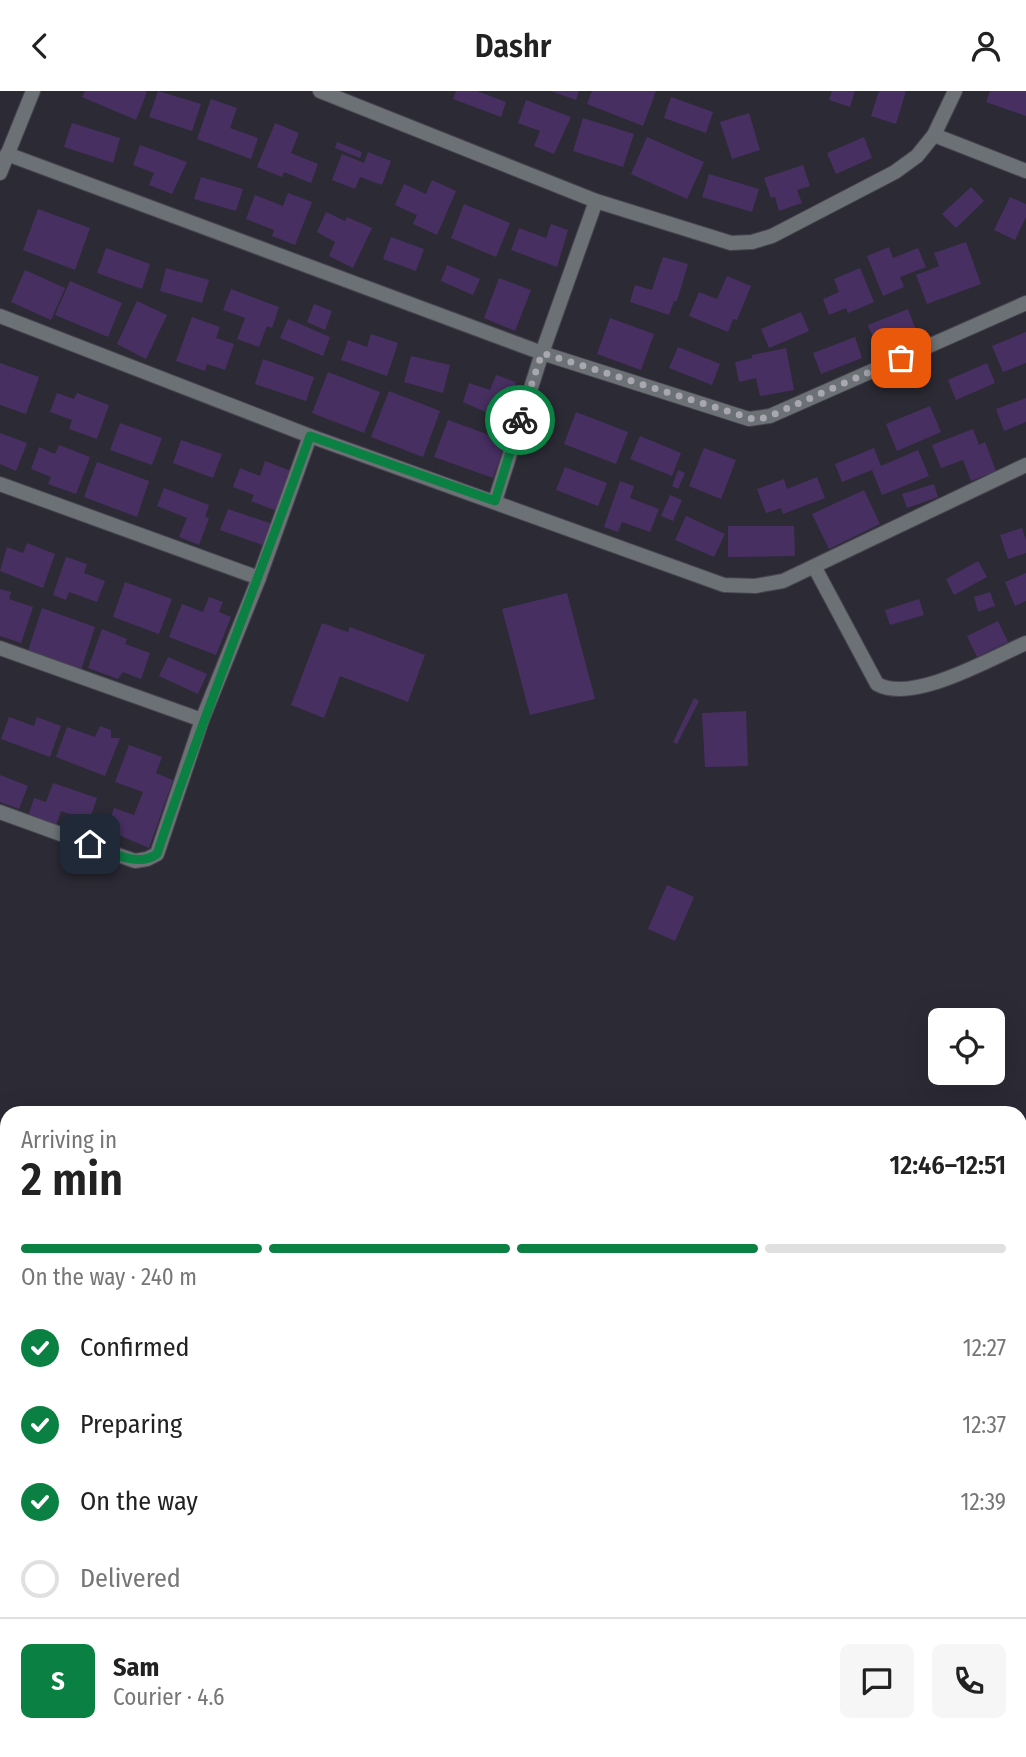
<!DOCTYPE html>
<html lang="en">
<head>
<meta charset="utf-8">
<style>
	:root { --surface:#fff; --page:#f6f6f6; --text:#222; --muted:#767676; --line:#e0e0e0; --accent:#0b8043 }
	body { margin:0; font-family:"Fira Sans Condensed",sans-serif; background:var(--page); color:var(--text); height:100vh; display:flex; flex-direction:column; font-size:26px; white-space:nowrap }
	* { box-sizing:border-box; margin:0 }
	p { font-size:23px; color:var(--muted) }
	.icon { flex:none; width:38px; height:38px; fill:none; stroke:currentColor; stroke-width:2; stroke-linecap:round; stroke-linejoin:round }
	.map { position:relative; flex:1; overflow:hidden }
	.side { position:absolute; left:0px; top:1015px; width:1027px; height:651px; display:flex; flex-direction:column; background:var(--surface); border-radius:21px 21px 0 0; box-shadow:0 7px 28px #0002 }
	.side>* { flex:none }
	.fabs { position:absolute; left:928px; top:917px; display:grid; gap:14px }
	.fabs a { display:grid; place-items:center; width:77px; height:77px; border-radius:10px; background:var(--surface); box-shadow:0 7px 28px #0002; font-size:35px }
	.pin { position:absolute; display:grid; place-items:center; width:60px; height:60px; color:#fff; margin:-30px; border-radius:14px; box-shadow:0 4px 10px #0006 }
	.courier { position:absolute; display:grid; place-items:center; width:70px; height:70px; margin:-35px; border:5px solid #0b8043; border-radius:50%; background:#fff; color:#222; box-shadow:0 2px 9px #0007 }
	.summary em { font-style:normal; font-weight:600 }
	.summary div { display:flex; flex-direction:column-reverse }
	.summary { display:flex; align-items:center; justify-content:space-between; height:119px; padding:0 21px }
	h1 { font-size:46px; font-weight:600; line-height:52px }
	.bar { display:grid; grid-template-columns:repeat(4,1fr); gap:10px 7px; align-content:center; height:84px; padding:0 21px }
	.bar i { height:9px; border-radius:5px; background:var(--line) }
	.bar .selected { background:var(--accent) }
	.bar p { grid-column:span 4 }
	.line { display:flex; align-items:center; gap:18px; padding:0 21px; border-top:2px solid var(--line) }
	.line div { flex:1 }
	.round { display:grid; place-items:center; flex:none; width:74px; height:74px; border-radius:10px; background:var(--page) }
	ol { padding:0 21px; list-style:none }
	li { display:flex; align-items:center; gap:21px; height:77px }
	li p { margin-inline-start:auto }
	li .icon { padding:7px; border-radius:50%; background:var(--accent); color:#fff; stroke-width:4 }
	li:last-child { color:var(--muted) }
	li i { width:38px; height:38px; border:4px solid var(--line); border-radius:50% }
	header { display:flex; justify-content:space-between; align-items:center; height:91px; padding:0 21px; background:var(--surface); font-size:32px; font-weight:600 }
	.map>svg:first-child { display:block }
</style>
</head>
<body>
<header><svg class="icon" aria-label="back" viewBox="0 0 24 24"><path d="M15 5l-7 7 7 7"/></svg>Dashr<svg class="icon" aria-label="person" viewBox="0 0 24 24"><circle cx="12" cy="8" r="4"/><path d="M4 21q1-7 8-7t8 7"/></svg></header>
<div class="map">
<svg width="1026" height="1666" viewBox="0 0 1026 1666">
	<rect width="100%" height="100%" fill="#2c2a35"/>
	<g fill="#482f62">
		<path d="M85 0H145L147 1 136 29 82 6Z"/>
		<path d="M158 0 201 13 192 40 149 26Z"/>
		<path d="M456 0H477L506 11 501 26 453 8Z"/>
		<path d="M551 0H579L576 9Z"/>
		<path d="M592 0H656L643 35 587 13Z"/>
		<path d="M832 0H855L850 16 829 9Z"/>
		<path d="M879 0H906L896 33 871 25Z"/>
		<path d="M990 0H1026V25L986 11Z"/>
		<path d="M671 6 713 21 706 42 664 27Z"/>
		<path d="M211 8 237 17 230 37 258 47 251 68 197 48Z"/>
		<path d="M526 9 571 26 554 63 534 55 540 40 518 32Z"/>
		<path d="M749 22 760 59 732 68 720 31Z"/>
		<path d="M583 27 634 43 623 76 573 60Z"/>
		<path d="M72 32 120 47 113 72 64 56Z"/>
		<path d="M275 32 299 42 291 62 318 73 311 92 284 81 282 86 257 76Z"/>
		<path d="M647 46 704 71 687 108 631 83Z"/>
		<path d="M864 46 872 67 836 83 827 62Z"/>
		<path d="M337 51 362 61 360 67 335 57Z"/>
		<path d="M140 54 187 71 172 103 149 94 154 82 133 74Z"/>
		<path d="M368 61 391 70 382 94 360 86 355 98 332 89 342 63 364 72Z"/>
		<path d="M803 74 810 95 797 99 802 112 779 120 775 106 771 107 764 87Z"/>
		<path d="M709 83 759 98 752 121 702 106Z"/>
		<path d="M201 86 243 98 236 120 194 108Z"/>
		<path d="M432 89 456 100 437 144 413 133 417 124 395 114 404 93 426 103Z"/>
		<path d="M971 96 984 110 956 137 942 123Z"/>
		<path d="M288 102 312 111 295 154 272 145 274 139 246 128 255 104 283 115Z"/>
		<path d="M1010 106 1026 113V126L1015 149 994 139Z"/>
		<path d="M464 113 510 132 496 166 451 147Z"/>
		<path d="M38 118 90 137 75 179 23 159Z"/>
		<path d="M326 121 345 130 347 126 372 137 353 177 329 165 335 151 317 141Z"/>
		<path d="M551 133 568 139 557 176 511 159 519 137 546 147Z"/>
		<path d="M391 146 424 158 416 180 383 168Z"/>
		<path d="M966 151 981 193 927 213 916 184 939 175 934 162Z"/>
		<path d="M889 156 893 167 918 157 926 176 900 186 904 196 883 205 867 165Z"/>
		<path d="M106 157 150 173 142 198 97 182Z"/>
		<path d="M663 166 688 173 677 210H674L669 224 630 211 635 194 652 199Z"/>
		<path d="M447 174 480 188 473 204 441 190Z"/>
		<path d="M166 177 209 189 202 212 160 200Z"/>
		<path d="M860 177 874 211 848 222 846 217 829 224 823 208 839 201 834 188Z"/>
		<path d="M25 179 65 197 51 229 11 211Z"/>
		<path d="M727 185 751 195 737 229 733 228 728 241 689 225 699 201 717 208Z"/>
		<path d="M499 187 531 199 515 240 484 227Z"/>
		<path d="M70 190 122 212 108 246 55 224Z"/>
		<path d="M231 198 279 216 272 237 267 235 259 256 237 248 245 227 223 219Z"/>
		<path d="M137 210 167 224 146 268 117 253Z"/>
		<path d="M314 213 332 220 325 239 307 231Z"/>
		<path d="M908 218 916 239 876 255 868 234Z"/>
		<path d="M801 221 809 240 769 257 761 238Z"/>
		<path d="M192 226 220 236 216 247 234 253 225 279 207 273 205 280 176 270Z"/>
		<path d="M610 227 654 243 641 279 597 263Z"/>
		<path d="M288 228 330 246 323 265 280 247Z"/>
		<path d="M1026 241V272L1003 281 992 255Z"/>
		<path d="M371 243 398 252 387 285 341 269 348 249 367 256Z"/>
		<path d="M855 246 862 267 821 283 813 262Z"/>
		<path d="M678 256 720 273 712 294 669 277Z"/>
		<path d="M786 257 794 299 760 305 756 287 739 291 735 271 752 267V264Z"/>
		<path d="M411 265 450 274 443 302 404 291Z"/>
		<path d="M263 268 314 286 306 310 255 293Z"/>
		<path d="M0 272 39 286 26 323 0 314Z"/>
		<path d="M987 272 995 292 956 309 948 289Z"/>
		<path d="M328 281 380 301 364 342 312 322Z"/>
		<path d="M496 284 516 291 503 329 463 311 469 292 490 299Z"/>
		<path d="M389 300 440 320 423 366 371 346Z"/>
		<path d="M57 302 74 308 77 302 109 314 97 348 69 338 72 329 50 321Z"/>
		<path d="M1026 307V331L1004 340 996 318Z"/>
		<path d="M930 315 941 341 897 360 886 333Z"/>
		<path d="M576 321 628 341 616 373 564 353Z"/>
		<path d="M448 329 506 350 493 387 434 366Z"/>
		<path d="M120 332 162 347 152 374 110 359Z"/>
		<path d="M973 338 979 354 985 351 996 380 971 390 963 369 941 377 932 354Z"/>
		<path d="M0 342 27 352 16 380 0 373Z"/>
		<path d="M640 345 681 362 672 385 630 368Z"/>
		<path d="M181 349 222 363 213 387 173 372Z"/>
		<path d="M59 354 90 366 76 403 48 393 51 386 31 378 39 356 55 363Z"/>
		<path d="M704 357 736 369 721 408 689 395Z"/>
		<path d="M874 357 881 375 918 359 929 385 882 404 872 379 842 391 835 373Z"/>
		<path d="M265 370 291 380 277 420 251 410 254 404 233 396 240 377 260 385Z"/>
		<path d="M97 371 149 390 137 426 84 406Z"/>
		<path d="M565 376 607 392 598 415 556 399Z"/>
		<path d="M678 379 685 382 678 398 672 395Z"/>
		<path d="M817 386 825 407 783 423 781 417 766 422 757 398 784 388 787 398Z"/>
		<path d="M620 390 634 395 630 407 659 418 650 441 622 431 618 441 604 436Z"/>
		<path d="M934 393 938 406 907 417 902 403Z"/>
		<path d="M164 397 209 414 205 426 209 427 199 454 179 446 187 427 157 415Z"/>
		<path d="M864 399 880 433 829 458 812 423Z"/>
		<path d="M670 404 682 409 673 430 661 425Z"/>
		<path d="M228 418 272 433 265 455 220 439Z"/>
		<path d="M686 425 725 443 714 466 675 449Z"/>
		<path d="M728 435H794L795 465 728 466Z"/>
		<path d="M1022 437 1026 449V462L1008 468 1000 444Z"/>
		<path d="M27 452 55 463 43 497 0 480 7 456 23 462Z"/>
		<path d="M66 466 87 473 84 482 105 490 97 511 69 501 66 509 53 504Z"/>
		<path d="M978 470 987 486 954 504 946 488Z"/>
		<path d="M1026 482V510L1015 515 1005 491Z"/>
		<path d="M125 491 172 508 159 543 113 526Z"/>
		<path d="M0 498 11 501 9 508 33 516 21 552 0 545Z"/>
		<path d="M990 501 995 515 978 521 974 506Z"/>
		<path d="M567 502 595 608 530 624 502 518Z"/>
		<path d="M209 506 223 511 219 521 231 526 216 564 169 546 182 513 203 521Z"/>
		<path d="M919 508 924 524 890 534 885 519Z"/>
		<path d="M42 517 95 536 81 579 28 560Z"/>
		<path d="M998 530 1008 551 977 566 967 545Z"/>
		<path d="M322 532 348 541 350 536 425 564 408 611 340 585 324 627 291 614Z"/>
		<path d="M102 538 127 548 125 553 150 562 141 588 123 581 118 588 88 577Z"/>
		<path d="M168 566 207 583 198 603 159 585Z"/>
		<path d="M694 607 699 610 677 653 673 651Z"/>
		<path d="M746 620 748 675 705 676 702 622Z"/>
		<path d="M9 626 34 635 37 626 61 635 50 666 1 648Z"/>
		<path d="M100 635 111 639V647H120L105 685 56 666 67 636 95 646Z"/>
		<path d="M129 654 162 666 156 682 173 689 149 757 107 739 114 717 134 724 143 701 115 691Z"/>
		<path d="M0 684 28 695 19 718 0 711Z"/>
		<path d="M53 692 97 707 89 730 61 720 55 738 27 729 34 707 46 711Z"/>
		<path d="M667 794 694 806 675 850 648 838Z"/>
		<path d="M1020 1622 1026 1624V1666L1007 1659H1020Z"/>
		<path d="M7 1638V1659H26L24 1666H0V1657Z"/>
		<path d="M54 1659H67L81 1664 80 1666H51Z"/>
		<path d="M223 1659H273L271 1666H242Z"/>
		<path d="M296 1659H352L359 1662 357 1666H293Z"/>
		<path d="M523 1659H563L560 1666H539Z"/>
		<path d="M564 1659H600L597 1666H579Z"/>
		<path d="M701 1659H732L730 1666H719Z"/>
		<path d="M743 1659H791L810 1666H740Z"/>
	</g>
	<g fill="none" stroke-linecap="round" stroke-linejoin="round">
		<defs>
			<g id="minor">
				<path d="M320 0 596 110 731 152 752 151 772 145 895 81 917 65 934 44 955 0"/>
				<path d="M934 44 1026 80"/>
				<path d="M7 63 542 262 749 328 770 325 1026 212"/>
				<path d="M0 82 33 0"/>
				<path d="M0 225 310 345 724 494 755 495 783 490 1026 374"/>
				<path d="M0 393 259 487"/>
				<path d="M495 410 542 262 596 110"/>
				<path d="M815 477 877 593C912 613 990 568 1026 552"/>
				<path d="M0 557 202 629"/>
				<path d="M0 721 135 770 147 768 157 763 202 629 259 487 310 345"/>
				<path d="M0 1252 7 1251"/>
				<path d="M0 1490 7 1467"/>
				<path d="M1020 1521 1026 1523"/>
				<path d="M474 1659 495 1666"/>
				<path d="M937 1659 958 1666"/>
				<path d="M112 1666 115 1659"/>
				<path d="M621 1666 624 1659"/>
			</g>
		</defs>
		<use href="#minor" stroke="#47454f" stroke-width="16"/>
		<use href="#minor" stroke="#6b7174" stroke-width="14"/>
	</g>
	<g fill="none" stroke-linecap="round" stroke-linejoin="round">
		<path stroke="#a8a6af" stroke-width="7" stroke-dasharray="0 12.6" d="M520 329 542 262 756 329 770 325 901 267"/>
		<path stroke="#0b8043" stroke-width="9" d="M90 753C111 761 137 777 157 763 204 622 260 485 310 345L495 410 520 329"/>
	</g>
</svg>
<div class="fabs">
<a><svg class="icon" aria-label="locate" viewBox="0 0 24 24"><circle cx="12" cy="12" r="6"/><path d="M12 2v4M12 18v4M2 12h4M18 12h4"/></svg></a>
</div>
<div class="pin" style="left:901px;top:267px;background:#ea580c"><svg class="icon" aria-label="bag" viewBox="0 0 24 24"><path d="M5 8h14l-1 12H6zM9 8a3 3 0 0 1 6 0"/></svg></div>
<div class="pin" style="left:90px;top:753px;background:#1f2937"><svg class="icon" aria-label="home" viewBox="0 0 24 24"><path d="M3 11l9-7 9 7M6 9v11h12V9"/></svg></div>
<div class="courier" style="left:520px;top:329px"><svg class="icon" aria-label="bike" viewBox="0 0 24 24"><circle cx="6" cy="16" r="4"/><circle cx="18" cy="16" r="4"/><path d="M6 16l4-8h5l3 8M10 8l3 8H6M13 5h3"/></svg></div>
<section class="side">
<div class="summary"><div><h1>2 min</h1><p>Arriving in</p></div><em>12:46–12:51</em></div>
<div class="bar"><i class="selected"></i><i class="selected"></i><i class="selected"></i><i></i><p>On the way · 240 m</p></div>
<ol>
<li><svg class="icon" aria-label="check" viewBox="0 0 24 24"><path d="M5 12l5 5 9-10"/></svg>Confirmed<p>12:27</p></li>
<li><svg class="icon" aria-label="check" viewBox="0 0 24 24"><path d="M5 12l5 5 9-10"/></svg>Preparing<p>12:37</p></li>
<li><svg class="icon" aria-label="check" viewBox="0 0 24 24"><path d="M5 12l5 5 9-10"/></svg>On the way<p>12:39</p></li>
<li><i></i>Delivered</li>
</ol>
<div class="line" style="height:126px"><b class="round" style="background:var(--accent);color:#fff">S</b><div><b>Sam</b><p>Courier · 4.6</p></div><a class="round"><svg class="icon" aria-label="chat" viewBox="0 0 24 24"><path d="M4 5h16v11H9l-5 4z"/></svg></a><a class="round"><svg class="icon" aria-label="phone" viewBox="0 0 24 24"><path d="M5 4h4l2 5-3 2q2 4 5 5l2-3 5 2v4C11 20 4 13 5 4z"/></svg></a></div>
</section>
</div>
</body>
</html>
